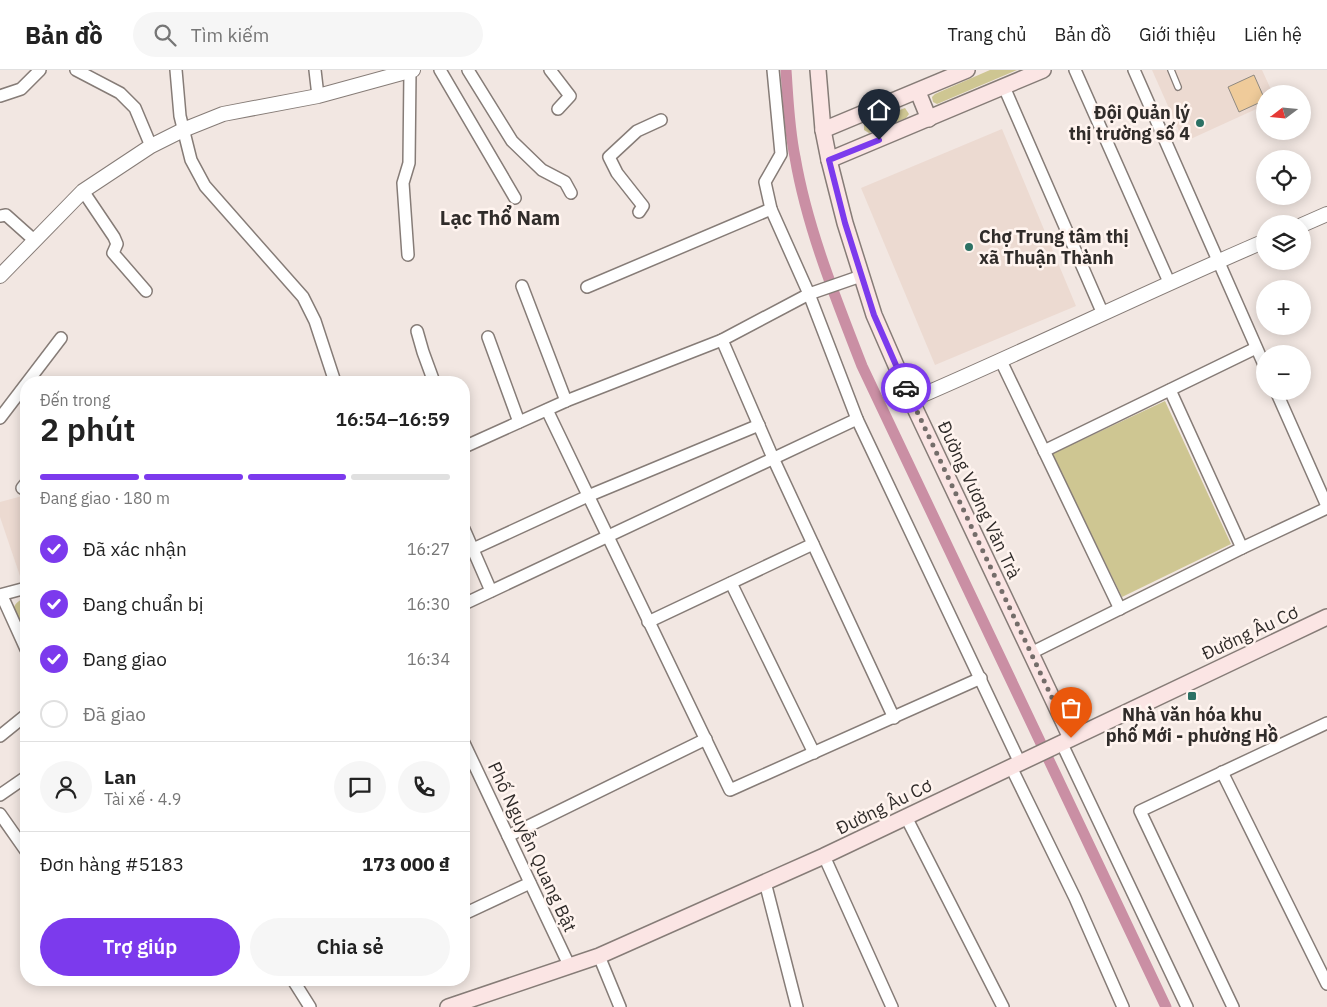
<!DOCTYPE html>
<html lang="vi">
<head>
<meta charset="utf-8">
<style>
	:root { --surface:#fff; --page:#f6f6f6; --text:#222; --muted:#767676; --line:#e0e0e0; --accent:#7c3aed }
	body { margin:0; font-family:"IBM Plex Sans",sans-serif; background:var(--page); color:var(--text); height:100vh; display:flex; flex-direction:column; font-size:19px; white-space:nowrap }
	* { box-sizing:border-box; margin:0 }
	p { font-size:16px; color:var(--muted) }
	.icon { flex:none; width:28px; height:28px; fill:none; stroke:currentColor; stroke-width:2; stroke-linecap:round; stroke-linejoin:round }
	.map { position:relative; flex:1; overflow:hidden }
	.details { position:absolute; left:20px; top:306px; width:450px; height:610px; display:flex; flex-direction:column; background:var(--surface); border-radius:20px; box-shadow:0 2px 12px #0003 }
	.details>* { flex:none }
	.needle { width:32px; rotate:254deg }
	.buttons { position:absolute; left:1256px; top:15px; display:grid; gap:10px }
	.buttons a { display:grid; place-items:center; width:55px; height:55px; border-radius:50%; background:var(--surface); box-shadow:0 2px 12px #0003; font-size:25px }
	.pin { position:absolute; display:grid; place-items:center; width:42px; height:42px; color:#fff; margin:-51px -21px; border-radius:50% 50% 50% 0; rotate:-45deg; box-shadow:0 0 5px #0007 }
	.pin .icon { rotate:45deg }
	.courier { position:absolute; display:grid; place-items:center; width:50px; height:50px; margin:-25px; border:4px solid #7c3aed; border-radius:50%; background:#fff; color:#222; box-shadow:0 1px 6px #0007 }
	.overview em { font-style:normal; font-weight:600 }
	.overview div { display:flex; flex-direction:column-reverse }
	.overview { display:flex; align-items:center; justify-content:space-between; height:85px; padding:0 20px }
	h1 { font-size:32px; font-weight:600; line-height:38px }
	.bar { display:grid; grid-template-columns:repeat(4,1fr); gap:8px 5px; align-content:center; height:60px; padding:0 20px }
	.bar i { height:6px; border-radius:4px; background:var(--line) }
	.bar .active { background:var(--accent) }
	.bar p { grid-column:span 4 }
	.line { display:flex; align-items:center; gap:12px; padding:0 20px; border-top:1px solid var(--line) }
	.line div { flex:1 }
	.round { display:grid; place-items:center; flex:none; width:52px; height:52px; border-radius:26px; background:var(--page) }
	ol { padding:0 20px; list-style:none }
	li { display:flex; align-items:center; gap:15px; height:55px }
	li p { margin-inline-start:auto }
	li .icon { padding:5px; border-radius:50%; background:var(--accent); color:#fff; stroke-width:4 }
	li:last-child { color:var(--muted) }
	li i { width:28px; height:28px; border:2px solid var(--line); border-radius:50% }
	.action { display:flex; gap:10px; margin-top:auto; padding:10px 20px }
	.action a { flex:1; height:58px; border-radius:30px; background:var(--accent); color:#fff; font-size:20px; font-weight:600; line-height:58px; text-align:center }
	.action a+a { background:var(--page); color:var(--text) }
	header { display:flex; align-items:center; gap:30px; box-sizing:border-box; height:70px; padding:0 25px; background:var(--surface); border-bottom:1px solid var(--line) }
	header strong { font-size:24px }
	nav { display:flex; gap:28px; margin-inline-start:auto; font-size:18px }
	.search { width:350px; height:45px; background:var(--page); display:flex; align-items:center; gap:12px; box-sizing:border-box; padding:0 18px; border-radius:28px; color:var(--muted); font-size:19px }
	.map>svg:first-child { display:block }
</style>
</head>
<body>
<header>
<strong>Bản đồ</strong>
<div class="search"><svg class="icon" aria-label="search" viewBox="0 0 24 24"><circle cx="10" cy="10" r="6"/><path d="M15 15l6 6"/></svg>Tìm kiếm</div>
<nav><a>Trang chủ</a><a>Bản đồ</a><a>Giới thiệu</a><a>Liên hệ</a></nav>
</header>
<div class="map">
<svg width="1327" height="937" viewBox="0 0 1327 937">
	<rect width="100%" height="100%" fill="#f2e7e2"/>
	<g fill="#ecdad1">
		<path d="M1152 0H1262L1273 24H1265V35L1184 72Z"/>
		<path d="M1002 59 1076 236 935 295 861 118Z"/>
		<path d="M26 425V508L21 509 0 447V432Z"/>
	</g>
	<g fill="#cec692">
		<path d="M990 0H1017L937 34 933 32 932 27 935 24Z"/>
		<path d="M905 38 909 44 906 48 869 63 864 60V55L868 52Z"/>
		<path d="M1165 331 1231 474 1122 527 1052 384Z"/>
		<path d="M26 527V565C17 550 3 537 26 527Z"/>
	</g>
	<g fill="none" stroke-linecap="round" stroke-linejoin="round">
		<path stroke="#ca8fa4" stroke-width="11" d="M786 0C788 29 789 58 795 87 807 158 836 229 862 296L1166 937"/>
	</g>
	<path fill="#efcb9a" stroke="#8f8981" d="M1254 5 1265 30 1239 42 1228 17Z"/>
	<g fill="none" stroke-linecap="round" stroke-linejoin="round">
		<defs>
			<path id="service" d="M1171 0 1178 17"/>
			<g id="minor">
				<path d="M76 0 120 23 135 38 151 76"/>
				<path d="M176 0 180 46 191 90 205 116 303 227 315 251 335 312"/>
				<path d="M315 0 318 26"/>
				<path d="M440 0 515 128"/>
				<path d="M468 0 512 71 542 100 565 112 571 123"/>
				<path d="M550 0 570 26 558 39"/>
				<path d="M773 0 781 84 765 112 771 139 809 224 857 349 1020 693"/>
				<path d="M1075 0 1169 212"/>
				<path d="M1134 0 1265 297"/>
				<path d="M1004 17 1103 244"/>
				<path d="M0 26 21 19 40 0"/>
				<path d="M83 121 114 167 117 174 113 183 146 221"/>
				<path d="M639 142 643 136 617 103 609 87 637 61 661 50"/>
				<path d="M0 146 6 145 34 170"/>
				<path d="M408 185 403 113 409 93 410 1"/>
				<path d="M522 216 566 331"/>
				<path d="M587 217 771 139"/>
				<path d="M417 261 423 282 434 312"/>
				<path d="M488 267 519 352"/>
				<path d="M722 270 773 388 894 648"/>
				<path d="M1001 291 1120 539"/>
				<path d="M1170 320 1242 478"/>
				<path d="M1276 321 1327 436"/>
				<path d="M547 340 730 720 981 608"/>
				<path d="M0 348 61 268"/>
				<path d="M464 377 566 331 722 270 809 224 861 206"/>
				<path d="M1044 381 1256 278"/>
				<path d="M22 418 26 413"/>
				<path d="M464 459 491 521"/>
				<path d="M473 479 588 426 759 355"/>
				<path d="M731 513 814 683"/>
				<path d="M0 525 26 518"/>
				<path d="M2 526 26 579"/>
				<path d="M464 534 857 349"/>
				<path d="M648 552 813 474"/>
				<path d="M1031 583 1242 478 1327 438"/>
				<path d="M0 666 26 645"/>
				<path d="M1061 672 1187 937"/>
				<path d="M464 673 569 895"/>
				<path d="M1011 697 1075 828 1123 937"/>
				<path d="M1222 702 1327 914"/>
				<path d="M0 725 26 707"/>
				<path d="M0 744 26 781"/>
				<path d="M906 747 1003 937"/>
				<path d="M508 766 706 669"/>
				<path d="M824 786 892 937"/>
				<path d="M765 812 797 937"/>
				<path d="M464 844 530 813"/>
				<path d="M599 886 620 937"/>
				<path d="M293 910 310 937"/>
				<path d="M1233 937 1140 741 1327 653"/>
			</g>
			<g id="tertiary">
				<path d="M1302 155 1327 144"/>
				<path d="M0 206 83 121 151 76 183 60 223 44 318 26 413 0"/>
				<path d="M911 330C1030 279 1146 222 1265 171"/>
			</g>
			<g id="secondary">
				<path d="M818 0 823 60 829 90 845 153 874 245 911 330 1071 668"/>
				<path d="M918 22 929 49"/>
				<path d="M823 60 967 0"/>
				<path d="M829 90 1043 0"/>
				<path d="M448 937 599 886 824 786 1327 547"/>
			</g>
		</defs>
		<use href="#service" stroke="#867c77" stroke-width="8"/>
		<use href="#minor" stroke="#867c77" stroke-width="14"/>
		<use href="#tertiary" stroke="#867c77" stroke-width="16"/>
		<use href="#secondary" stroke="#867c77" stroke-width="18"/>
		<use href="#service" stroke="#fff" stroke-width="5.5"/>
		<use href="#minor" stroke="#fff" stroke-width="11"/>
		<use href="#tertiary" stroke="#fff" stroke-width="14"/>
		<use href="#secondary" stroke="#fbe5e4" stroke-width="15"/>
	</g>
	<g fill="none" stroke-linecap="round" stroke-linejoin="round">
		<path stroke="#746d6a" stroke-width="5" stroke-dasharray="0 9" d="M906 318 1071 668"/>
		<path stroke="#7c3aed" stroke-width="6" d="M879 70 829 90 845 153 874 245 906 318"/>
	</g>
	<g fill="#2c7164" stroke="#fff4ef" stroke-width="2">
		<circle cx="1200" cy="53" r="5"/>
		<circle cx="969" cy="177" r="5"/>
		<rect x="1187" y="621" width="10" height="10" rx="2.5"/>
	</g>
	<g text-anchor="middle" stroke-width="5" stroke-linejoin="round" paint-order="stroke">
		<g font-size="18" font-weight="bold" fill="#302c2a" stroke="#fff4ef" text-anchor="end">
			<text x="1190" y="49">Đội Quản lý<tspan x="1190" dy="21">thị trường số 4</tspan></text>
			<text x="979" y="173" text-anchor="start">Chợ Trung tâm thị<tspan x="979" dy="21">xã Thuận Thành</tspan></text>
			<text x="1192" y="651" text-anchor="middle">Nhà văn hóa khu<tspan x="1192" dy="21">phố Mới - phường Hồ</tspan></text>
		</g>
		<g font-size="18" fill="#302c2a" stroke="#fff4ef">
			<text transform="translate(979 430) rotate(65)" y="6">Đường Vương Văn Trà</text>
			<text transform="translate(1250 563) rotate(-25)" y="6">Đường Âu Cơ</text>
			<text transform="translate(884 737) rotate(-26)" y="6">Đường Âu Cơ</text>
			<text transform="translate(532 777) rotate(65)" y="6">Phố Nguyễn Quang Bật</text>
		</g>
		<g font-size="20" font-weight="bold" fill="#302c2a" stroke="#fff4ef">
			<text x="500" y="155">Lạc Thổ Nam</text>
		</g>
	</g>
</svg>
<div class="buttons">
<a><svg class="needle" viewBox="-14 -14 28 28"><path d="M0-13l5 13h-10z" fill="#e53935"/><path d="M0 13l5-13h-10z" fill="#767676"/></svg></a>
<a><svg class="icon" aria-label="locate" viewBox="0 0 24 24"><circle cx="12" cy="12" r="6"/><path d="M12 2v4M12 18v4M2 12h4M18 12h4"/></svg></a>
<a><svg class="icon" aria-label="layers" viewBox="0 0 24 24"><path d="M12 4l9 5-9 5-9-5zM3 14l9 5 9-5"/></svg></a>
<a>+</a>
<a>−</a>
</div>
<div class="pin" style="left:1071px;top:668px;background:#ea580c"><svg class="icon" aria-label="bag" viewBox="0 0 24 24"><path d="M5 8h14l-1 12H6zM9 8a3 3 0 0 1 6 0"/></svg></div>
<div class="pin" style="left:879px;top:70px;background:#1f2937"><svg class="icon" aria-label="home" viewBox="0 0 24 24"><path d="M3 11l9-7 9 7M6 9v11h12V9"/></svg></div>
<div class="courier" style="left:906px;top:318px"><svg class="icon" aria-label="car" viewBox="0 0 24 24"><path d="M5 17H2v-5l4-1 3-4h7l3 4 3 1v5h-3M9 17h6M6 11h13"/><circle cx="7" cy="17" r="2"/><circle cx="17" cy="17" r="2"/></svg></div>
<section class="details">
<div class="overview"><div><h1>2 phút</h1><p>Đến trong</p></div><em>16:54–16:59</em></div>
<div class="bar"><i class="active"></i><i class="active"></i><i class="active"></i><i></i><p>Đang giao · 180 m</p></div>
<ol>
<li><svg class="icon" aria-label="check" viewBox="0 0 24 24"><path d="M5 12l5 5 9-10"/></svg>Đã xác nhận<p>16:27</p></li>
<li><svg class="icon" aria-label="check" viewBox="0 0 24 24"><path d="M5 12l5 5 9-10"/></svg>Đang chuẩn bị<p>16:30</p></li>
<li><svg class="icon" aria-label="check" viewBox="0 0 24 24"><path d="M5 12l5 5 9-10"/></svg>Đang giao<p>16:34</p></li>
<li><i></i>Đã giao</li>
</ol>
<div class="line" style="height:90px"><a class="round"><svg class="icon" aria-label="person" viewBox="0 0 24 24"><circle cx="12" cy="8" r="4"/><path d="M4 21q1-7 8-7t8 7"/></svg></a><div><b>Lan</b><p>Tài xế · 4.9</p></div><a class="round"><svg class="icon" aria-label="chat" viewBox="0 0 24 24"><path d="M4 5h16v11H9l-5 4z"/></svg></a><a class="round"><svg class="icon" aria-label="phone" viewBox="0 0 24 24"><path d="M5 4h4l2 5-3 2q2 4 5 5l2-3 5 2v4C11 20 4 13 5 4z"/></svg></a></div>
<div class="line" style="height:65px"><div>Đơn hàng #5183</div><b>173 000 ₫</b></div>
<div class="action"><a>Trợ giúp</a><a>Chia sẻ</a></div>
</section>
</div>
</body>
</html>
